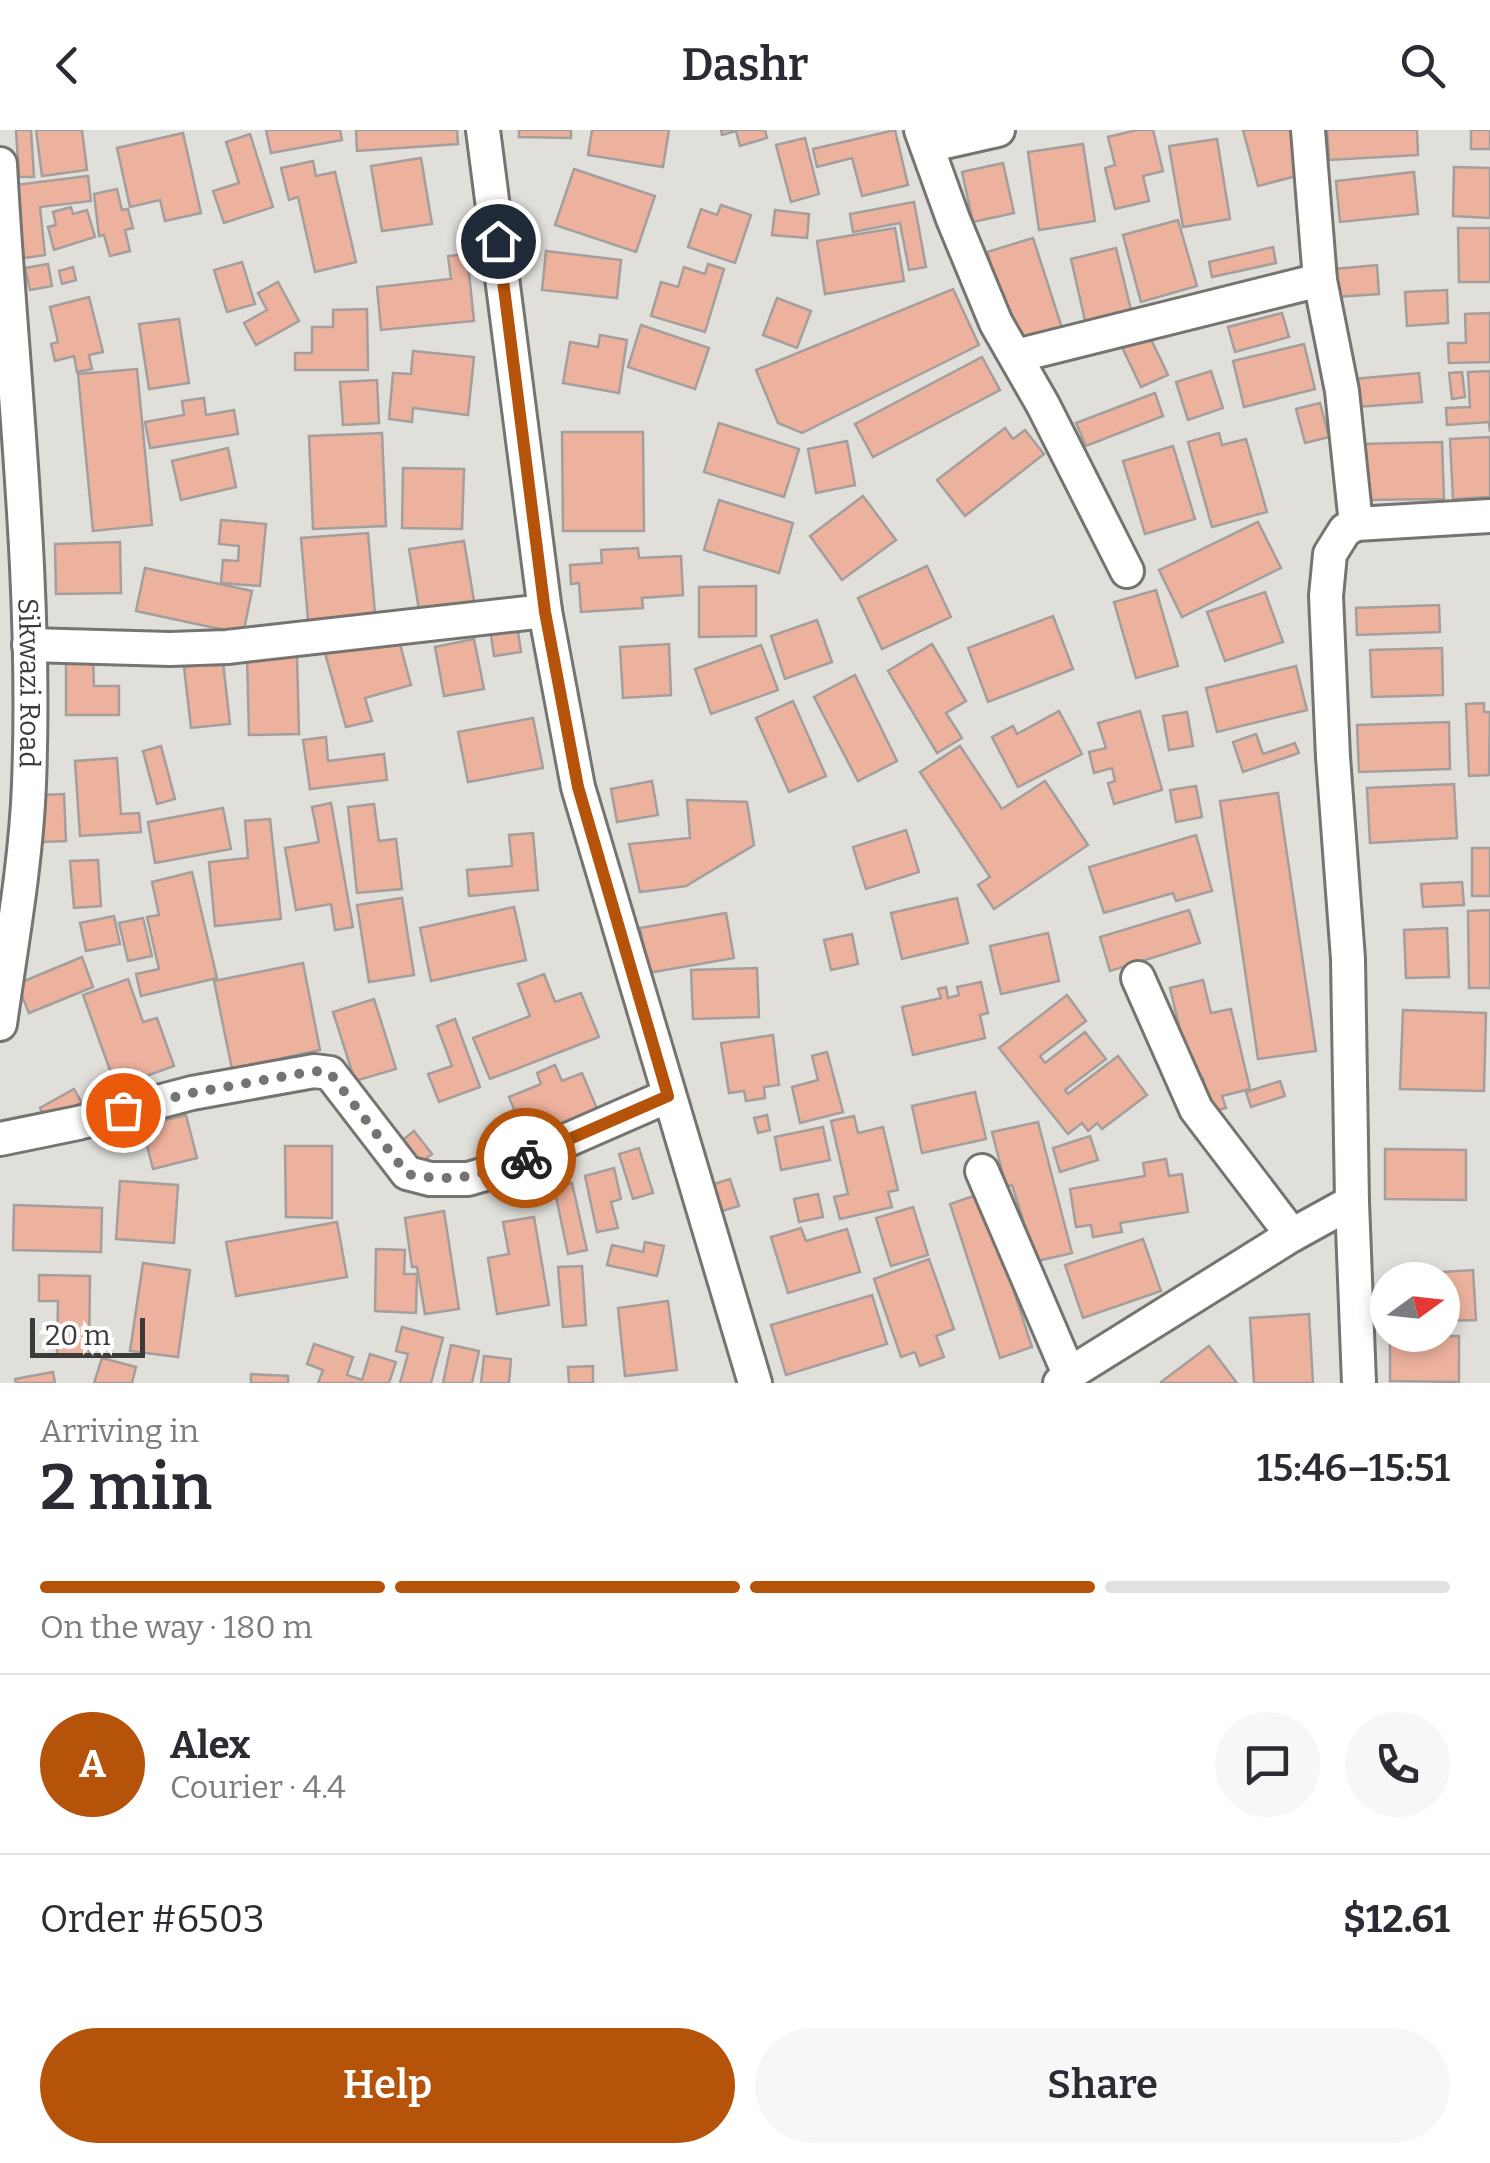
<!DOCTYPE html>
<html lang="en">
<head>
<meta charset="utf-8">
<style>
	:root { --surface:#fff; --page:#f7f7f7; --text:#2b2b33; --muted:#7c7c81; --line:#e1e1e2; --accent:#b45309 }
	body { margin:0; font-family:Bitter,serif; background:var(--page); color:var(--text); height:100vh; display:flex; flex-direction:column; font-size:38px; white-space:nowrap }
	* { box-sizing:border-box; margin:0 }
	p { font-size:32px; color:var(--muted) }
	.icon { flex:none; width:55px; height:55px; fill:none; stroke:currentColor; stroke-width:2; stroke-linecap:round; stroke-linejoin:round }
	.map { position:relative; height:1253px; overflow:hidden }
	.panel { display:flex; flex-direction:column; background:var(--surface); flex:1 }
	.panel>* { flex:none }
	.needle { width:65px; rotate:75deg }
	.buttons { position:absolute; left:1370px; top:1132px; display:grid; gap:20px }
	.buttons a { display:grid; place-items:center; width:90px; height:90px; border-radius:50%; background:var(--surface); box-shadow:0 5px 15px #0003; font-size:50px }
	.scale { position:absolute; left:30px; bottom:25px; width:115px; box-sizing:border-box; padding-left:10px; border:5px solid #3c3b39; border-top:0; font-size:28px; line-height:35px; white-space:nowrap; color:#3c3b39; -webkit-text-stroke:8px #fff; paint-order:stroke }
	.pin { position:absolute; display:grid; place-items:center; width:85px; height:85px; color:#fff; margin:-42px; border:5px solid #fff; border-radius:50%; box-shadow:0 2px 10px #0007 }
	.courier { position:absolute; display:grid; place-items:center; width:100px; height:100px; margin:-50px; border:8px solid #b45309; border-radius:50%; background:#fff; color:#222; box-shadow:0 2px 12px #0007 }
	.summary em { font-style:normal; font-weight:600 }
	.summary div { display:flex; flex-direction:column-reverse }
	.summary { display:flex; align-items:center; justify-content:space-between; height:170px; padding:0 40px }
	h1 { font-size:65px; font-weight:600; line-height:75px }
	.bar { display:grid; grid-template-columns:repeat(4,1fr); gap:15px 10px; align-content:center; height:120px; padding:0 40px }
	.bar i { height:12px; border-radius:8px; background:var(--line) }
	.bar .current { background:var(--accent) }
	.bar p { grid-column:span 4 }
	.line { display:flex; align-items:center; gap:25px; padding:0 40px; border-top:2px solid var(--line) }
	.line div { flex:1 }
	.round { display:grid; place-items:center; flex:none; width:105px; height:105px; border-radius:52px; background:var(--page) }
	.cta { display:flex; gap:20px; margin-top:auto; padding:20px 40px }
	.cta a { flex:1; height:115px; border-radius:60px; background:var(--accent); color:#fff; font-size:40px; font-weight:600; line-height:115px; text-align:center }
	.cta a+a { background:var(--page); color:var(--text) }
	header { display:flex; justify-content:space-between; align-items:center; height:130px; padding:0 40px; background:var(--surface); font-size:45px; font-weight:600 }
	.map>svg:first-child { display:block }
</style>
</head>
<body>
<header><svg class="icon" aria-label="back" viewBox="0 0 24 24"><path d="M15 5l-7 7 7 7"/></svg>Dashr<svg class="icon" aria-label="search" viewBox="0 0 24 24"><circle cx="10" cy="10" r="6"/><path d="M15 15l6 6"/></svg></header>
<div class="map">
<svg width="1490" height="1253" viewBox="0 0 1490 1253">
	<rect width="100%" height="100%" fill="#e0dfda"/>
	<g fill="#edb29e" stroke="#a49e9c" stroke-width="2.5">
		<path d="M16 0H31L34 47H19Z"/>
		<path d="M36 0H82L87 40 42 46Z"/>
		<path d="M266 0H340L342 10 271 23Z"/>
		<path d="M356 0H457L458 14 357 21Z"/>
		<path d="M519 0H571V8L519 7Z"/>
		<path d="M592 0H669L663 37 588 25Z"/>
		<path d="M721 0H765L767 8 740 16 736 1 722 5Z"/>
		<path d="M895 0 908 55 862 66 852 28 817 37 813 19Z"/>
		<path d="M1137 0H1153L1163 41 1143 46 1149 71 1115 79 1105 38 1115 35 1108 7Z"/>
		<path d="M1243 0H1297L1308 43 1258 56Z"/>
		<path d="M1327 0H1417L1418 25 1329 30Z"/>
		<rect x="1471" y="0" width="19" height="19"/>
		<path d="M183 3 201 83 165 91 160 70 130 77 117 18Z"/>
		<path d="M250 4 273 77 224 93 213 61 239 53 226 12Z"/>
		<path d="M805 8 819 64 791 72 776 15Z"/>
		<path d="M1217 9 1230 89 1183 97 1169 16Z"/>
		<path d="M1083 14 1095 91 1039 100 1028 22Z"/>
		<path d="M421 28 432 94 382 101 371 36Z"/>
		<path d="M313 31 316 46 335 42 356 132 315 142 298 67 289 70 281 38Z"/>
		<path d="M1003 33 1014 83 973 92 962 42Z"/>
		<path d="M1454 37 1490 38V88L1453 86Z"/>
		<path d="M574 39 655 66 636 122 555 95Z"/>
		<path d="M1414 42 1418 84 1340 92 1336 51Z"/>
		<path d="M88 46 91 71 40 77 45 125 24 128 15 55Z"/>
		<path d="M117 59 122 80 128 79 133 98 125 100 130 121 110 126 104 105 99 106 94 64Z"/>
		<path d="M914 72 926 137 909 140 900 93 853 102 850 84Z"/>
		<path d="M721 75 751 85 735 133 688 117 701 79 717 85Z"/>
		<path d="M71 77 73 84 87 80 95 107 54 120 48 97 56 95 53 82Z"/>
		<path d="M775 80 809 84 807 108 772 105Z"/>
		<path d="M1178 90 1197 156 1141 172 1123 105Z"/>
		<path d="M895 98 904 151 825 164 817 111Z"/>
		<path d="M1458 98H1490V152H1459Z"/>
		<path d="M1033 108 1062 198 1016 213 987 122Z"/>
		<path d="M1273 117 1276 133 1212 147 1209 132Z"/>
		<path d="M1116 118 1132 184 1086 195 1071 129Z"/>
		<path d="M546 121 621 130 617 168 542 160Z"/>
		<path d="M467 124 474 191 381 200 377 157 451 149 448 126Z"/>
		<path d="M242 132 255 174 227 182 214 140Z"/>
		<path d="M48 134 52 156 30 160 25 138Z"/>
		<path d="M708 134 724 139 705 202 651 186 661 152 678 157 684 137 705 144Z"/>
		<path d="M1377 135 1379 164 1336 167 1334 139Z"/>
		<path d="M73 137 76 150 62 154 59 141Z"/>
		<path d="M278 152 299 191 256 215 244 193 267 180 258 163Z"/>
		<path d="M953 159 979 215 802 303 778 293 756 240Z"/>
		<path d="M1447 160 1448 193 1407 196 1405 162Z"/>
		<path d="M89 167 103 222 89 225 92 239 77 242 74 226 55 231 51 214 58 212 50 177Z"/>
		<path d="M777 168 811 181 797 218 763 205Z"/>
		<path d="M367 179 368 240H295V223H312V197H333V180Z"/>
		<path d="M1282 183 1289 207 1235 222 1228 197Z"/>
		<path d="M1490 183V232L1449 233 1448 213H1466L1465 184Z"/>
		<path d="M179 189 189 253 149 259 139 194Z"/>
		<path d="M641 195 709 218 695 259 628 237Z"/>
		<path d="M600 205 627 210 619 263 563 253 570 212 598 217Z"/>
		<path d="M1149 205 1168 245 1141 257 1122 217Z"/>
		<path d="M1304 214 1315 259 1244 277 1233 231Z"/>
		<path d="M413 221 474 227 468 285 413 278 412 292 389 289 393 243 411 244Z"/>
		<path d="M982 227 1000 260 873 327 855 294Z"/>
		<path d="M137 239 152 395 93 401 78 244Z"/>
		<path d="M1211 241 1223 278 1188 290 1176 252Z"/>
		<path d="M1490 241V302L1489 292 1447 295 1446 278 1470 277 1468 242Z"/>
		<path d="M1462 242 1465 267 1452 269 1449 243Z"/>
		<path d="M1419 243 1422 272 1357 277 1354 249Z"/>
		<path d="M377 250 379 293 343 295 340 252Z"/>
		<path d="M1155 263 1163 286 1086 316 1076 293Z"/>
		<path d="M204 268 206 285 234 280 238 304 150 318 145 292 184 285 182 271Z"/>
		<path d="M1320 273 1329 307 1305 313 1296 279Z"/>
		<path d="M719 293 799 319 784 367 704 342Z"/>
		<path d="M1005 298 1013 309 1025 300 1044 324 965 386 937 350Z"/>
		<path d="M562 302H643L644 401H563Z"/>
		<path d="M382 303 386 396 313 399 309 306Z"/>
		<path d="M1219 303 1222 315 1246 309 1267 382 1212 397 1188 312Z"/>
		<path d="M1490 307V367L1453 369 1450 309Z"/>
		<path d="M847 311 855 355 816 363 808 319Z"/>
		<path d="M1442 312 1444 369 1361 370 1360 314Z"/>
		<path d="M1173 316 1195 389 1145 404 1123 331Z"/>
		<path d="M228 318 236 357 181 370 172 331Z"/>
		<path d="M403 338 464 339 462 399 402 398Z"/>
		<path d="M863 366 896 410 842 450 810 406Z"/>
		<path d="M719 370 793 393 779 443 704 420Z"/>
		<path d="M221 390 266 394 260 456 221 453 223 430 238 431 239 416 219 414Z"/>
		<path d="M1258 392 1281 438 1182 487 1159 440Z"/>
		<path d="M368 403 376 495 309 501 301 408Z"/>
		<path d="M464 411 476 483 421 492 409 419Z"/>
		<path d="M120 412 121 463 56 464 55 414Z"/>
		<path d="M638 418 639 428 681 426 683 465 642 468 643 478 581 482 579 453 571 454 570 435 602 433 601 420Z"/>
		<path d="M927 436 951 487 882 519 858 468Z"/>
		<path d="M145 438 252 461 243 504 136 481Z"/>
		<path d="M756 456V506L699 507V457Z"/>
		<path d="M1156 460 1178 536 1136 548 1114 472Z"/>
		<path d="M1265 462 1283 512 1225 531 1207 482Z"/>
		<path d="M1439 475 1440 502 1357 505 1356 478Z"/>
		<path d="M1053 486 1073 539 988 572 968 518Z"/>
		<path d="M817 490 832 532 785 549 771 506Z"/>
		<path d="M517 495 521 522 494 526 490 498Z"/>
		<path d="M397 503 411 555 365 568 372 591 346 597 325 523Z"/>
		<path d="M474 509 484 559 444 566 435 517Z"/>
		<path d="M669 514 671 565 623 568 620 517Z"/>
		<path d="M932 514 966 571 946 583 962 608 937 623 888 541Z"/>
		<path d="M761 515 778 560 711 584 695 539Z"/>
		<path d="M1442 518 1443 565 1372 567 1370 520Z"/>
		<path d="M297 524 299 604 249 605 247 525Z"/>
		<path d="M66 528H93L94 556H119V585H66Z"/>
		<path d="M223 532 230 594 191 598 184 537Z"/>
		<path d="M1296 536 1307 580 1217 602 1206 558Z"/>
		<path d="M855 545 897 631 858 651 814 567Z"/>
		<path d="M793 571 826 646 789 662 756 588Z"/>
		<path d="M1484 573V582H1490L1489 645 1469 646 1466 574Z"/>
		<path d="M1059 581 1082 624 1018 657 992 607 1013 596 1017 604Z"/>
		<path d="M1140 581 1162 660 1114 674 1108 653 1115 651 1112 638 1094 643 1089 622 1106 618 1098 593Z"/>
		<path d="M1187 582 1193 616 1169 620 1163 586Z"/>
		<path d="M533 588 543 638 468 652 458 602Z"/>
		<path d="M1449 592 1450 639 1359 642 1357 595Z"/>
		<path d="M1256 604 1263 624 1295 613 1299 623 1243 642 1233 612Z"/>
		<path d="M326 607 328 631 384 624 387 650 310 659 303 610Z"/>
		<path d="M161 616 175 669 157 674 143 621Z"/>
		<path d="M960 616 1002 679 1045 651 1088 715 994 779 978 755 990 747 920 642Z"/>
		<path d="M117 628 121 684 139 683 141 702 80 706 75 631Z"/>
		<path d="M652 651 658 685 617 692 611 659Z"/>
		<path d="M1454 654 1457 708 1370 713 1367 658Z"/>
		<path d="M1196 656 1202 687 1176 692 1170 660Z"/>
		<path d="M1278 663 1316 921 1258 929 1220 671Z"/>
		<path d="M64 664 66 711 43 712 41 665Z"/>
		<path d="M687 670 747 672 754 715 686 756 640 762 629 714 690 708Z"/>
		<path d="M331 673 353 797 335 800 331 774 296 780 285 718 319 712 312 677Z"/>
		<path d="M374 674 379 711 396 709 402 759 357 763 348 677Z"/>
		<path d="M223 678 231 719 155 733 148 692Z"/>
		<path d="M270 689 281 789 215 796 209 732 248 728 245 691Z"/>
		<path d="M906 700 919 742 866 759 853 717Z"/>
		<path d="M533 703 538 760 469 766 467 740 512 736 509 705Z"/>
		<path d="M1196 705 1212 761 1176 771 1173 763 1104 783 1089 737Z"/>
		<rect x="1472" y="718" width="18" height="48"/>
		<path d="M98 730 101 776 74 778 70 731Z"/>
		<path d="M192 742 217 848 141 866 136 844 159 839 147 787 159 785 152 752Z"/>
		<path d="M1462 752 1464 775 1423 777 1421 754Z"/>
		<path d="M402 768 414 845 369 852 357 775Z"/>
		<path d="M957 768 968 813 902 829 891 783Z"/>
		<path d="M514 777 526 830 431 851 420 798Z"/>
		<path d="M1189 780 1200 813 1110 841 1100 807Z"/>
		<path d="M1490 780V858H1469L1468 781Z"/>
		<path d="M726 783 734 828 648 843 640 798Z"/>
		<path d="M114 786 120 814 86 821 80 793Z"/>
		<path d="M143 788 152 826 128 831 119 793Z"/>
		<path d="M1447 798 1449 847 1406 848 1404 800Z"/>
		<path d="M1048 803 1059 851 1001 864 990 816Z"/>
		<path d="M852 804 858 834 831 840 824 810Z"/>
		<path d="M82 827 93 857 29 883 17 854Z"/>
		<path d="M303 833 320 920 232 939 214 851Z"/>
		<path d="M757 838 759 887 693 889 691 840Z"/>
		<path d="M544 844 555 872 581 863 599 907 490 949 473 908 530 886 518 854Z"/>
		<path d="M128 849 143 892 157 888 174 936 116 957 83 865Z"/>
		<path d="M1203 850 1211 883 1231 879 1250 959 1222 966 1226 978 1210 982 1203 948 1192 950 1170 858Z"/>
		<path d="M981 852 988 883 980 885 985 908 913 925 902 877 941 868 938 859 946 857 948 868 959 865 957 857Z"/>
		<path d="M1067 865 1086 891 1040 926 1045 933 1085 902 1106 929 1065 960 1068 964 1118 926 1147 965 1102 999 1097 993 1088 1001 1082 993 1068 1004 999 918Z"/>
		<path d="M374 869 396 939 355 951 333 882Z"/>
		<path d="M1403 880 1486 883 1484 961 1400 959Z"/>
		<path d="M455 889 480 957 439 972 428 944 452 936 437 896Z"/>
		<path d="M773 905 779 955 764 957 765 968 746 971 744 961 729 963 721 913Z"/>
		<path d="M827 922 843 982 800 993 792 957 818 950 812 926Z"/>
		<path d="M555 935 562 951 582 943 598 981 527 1011 509 967 541 954 537 943Z"/>
		<path d="M1280 951 1285 966 1251 977 1246 962Z"/>
		<path d="M74 959 83 975 49 994 40 978Z"/>
		<path d="M975 962 986 1009 922 1023 912 976Z"/>
		<path d="M186 985 197 1028 153 1039 142 996Z"/>
		<path d="M767 985 770 1000 758 1003 754 988Z"/>
		<path d="M854 986 858 1003 883 997 898 1060 888 1062 892 1077 840 1089 834 1067 848 1064 831 991Z"/>
		<path d="M1038 992 1072 1123 1029 1133 1019 1106H1028L1012 1055 1006 1057 992 1002Z"/>
		<path d="M823 997 830 1030 781 1040 775 1007Z"/>
		<path d="M414 1001 432 1024 417 1036 399 1013Z"/>
		<path d="M1090 1006 1098 1030 1060 1042 1053 1018Z"/>
		<path d="M285 1016H332V1088L286 1087Z"/>
		<path d="M639 1018 653 1063 633 1069 619 1024Z"/>
		<path d="M1385 1019 1466 1020V1070L1385 1069Z"/>
		<path d="M1166 1029 1169 1046 1182 1044 1188 1082 1120 1093 1122 1102 1093 1107 1091 1095 1076 1097 1070 1059 1145 1046 1143 1033Z"/>
		<path d="M614 1038 621 1069 611 1072 618 1098 597 1102 585 1046Z"/>
		<path d="M730 1049 739 1076 719 1082 710 1055Z"/>
		<path d="M120 1051 178 1055 174 1113 116 1109Z"/>
		<path d="M572 1053 587 1120 568 1124 554 1057Z"/>
		<path d="M982 1063 1032 1217 1000 1228 950 1074Z"/>
		<path d="M818 1064 823 1087 799 1092 794 1069Z"/>
		<path d="M14 1075 102 1078 101 1122 13 1120Z"/>
		<path d="M913 1077 928 1125 891 1136 876 1088Z"/>
		<path d="M444 1081 459 1179 425 1184 417 1137H412L405 1088Z"/>
		<path d="M534 1087 549 1175 497 1184 488 1128 509 1124 503 1092Z"/>
		<path d="M337 1092 347 1147 236 1166 226 1112Z"/>
		<path d="M801 1098 806 1111 847 1099 860 1142 788 1163 771 1107Z"/>
		<path d="M1143 1109 1161 1161 1083 1188 1065 1135Z"/>
		<path d="M645 1112 664 1116 657 1146 607 1135 612 1115 643 1122Z"/>
		<path d="M376 1119 405 1120 404 1144H417L416 1183 375 1181Z"/>
		<path d="M929 1129 954 1199 936 1206 944 1227 920 1236 915 1222 901 1227 874 1149Z"/>
		<path d="M143 1133 190 1140 178 1227 130 1221Z"/>
		<path d="M582 1136 586 1195 563 1197 558 1137Z"/>
		<path d="M1473 1140 1476 1190 1442 1191V1150H1393L1392 1145Z"/>
		<path d="M39 1145 90 1146 89 1226 57 1225 58 1171H39Z"/>
		<path d="M872 1165 887 1214 786 1245 771 1195Z"/>
		<path d="M668 1171 677 1240 625 1246 618 1178Z"/>
		<path d="M1309 1184 1313 1253H1254L1250 1188Z"/>
		<path d="M402 1197 443 1208 431 1253H400L408 1224 396 1221Z"/>
		<path d="M1390 1206H1459V1252L1390 1251Z"/>
		<path d="M314 1214 353 1227 347 1245 362 1250 370 1224 396 1232 389 1253H318L323 1240 307 1234Z"/>
		<path d="M451 1215 479 1221 472 1253H443Z"/>
		<path d="M1209 1216 1237 1253H1161V1252Z"/>
		<path d="M484 1226 511 1229 509 1253H481Z"/>
		<path d="M102 1228 136 1237 132 1253H94Z"/>
		<path d="M593 1236V1253H569L568 1237Z"/>
		<path d="M53 1242 55 1253H16L15 1249Z"/>
		<path d="M251 1244 288 1246V1253H251Z"/>
	</g>
	<g fill="none" stroke-linecap="round" stroke-linejoin="round">
		<defs>
			<g id="minor">
				<path d="M483 0 545 481 578 657 755 1253"/>
				<path d="M921 0 953 89 996 193 1043 275 1127 441"/>
				<path d="M1308 0 1320 150 1342 261 1356 394"/>
				<path d="M927 16 998 0"/>
				<path id="s1" d="M0 34C11 240 37 447 29 654 26 734 11 815 0 894"/>
				<path d="M1016 226 1320 150"/>
				<path d="M29 515 170 519 227 517 545 481"/>
				<path d="M1138 848 1196 979 1292 1105"/>
				<path d="M0 1009 78 993 192 963 314 941 330 943 407 1043 430 1049H468L499 1040 668 966"/>
				<path d="M982 1041 1069 1244"/>
				<path d="M1060 1253 1069 1244 1292 1105 1352 1072"/>
				<path d="M1359 1253 1352 1072 1348 829 1333 627 1326 466 1330 424 1345 400 1356 394 1490 386"/>
			</g>
		</defs>
		<use href="#minor" stroke="#75746f" stroke-width="38"/>
		<use href="#minor" stroke="#fff" stroke-width="32"/>
	</g>
	<g fill="none" stroke-linecap="round" stroke-linejoin="round">
		<path stroke="#757471" stroke-width="10" stroke-dasharray="0 18" d="M123 980 192 963 314 941 330 943 407 1044C452 1053 485 1046 526 1028"/>
		<path stroke="#b45309" stroke-width="12" d="M498 111 545 482 578 657 668 966 526 1028"/>
	</g>
	<g text-anchor="middle" stroke-width="9" stroke-linejoin="round" paint-order="stroke">
		<g font-size="28" fill="#3c3b39" stroke="#fff">
			<text dy="10" stroke="none"><textPath href="#s1" startOffset="520">Sikwazi Road</textPath></text>
		</g>
	</g>
</svg>
<div class="buttons">
<a><svg class="needle" viewBox="-14 -14 28 28"><path d="M0-13l5 13h-10z" fill="#e53935"/><path d="M0 13l5-13h-10z" fill="#7c7c81"/></svg></a>
</div>
<div class="scale">20 m</div>
<div class="pin" style="left:123px;top:980px;background:#ea580c"><svg class="icon" aria-label="bag" viewBox="0 0 24 24"><path d="M5 8h14l-1 12H6zM9 8a3 3 0 0 1 6 0"/></svg></div>
<div class="pin" style="left:498px;top:111px;background:#1f2937"><svg class="icon" aria-label="home" viewBox="0 0 24 24"><path d="M3 11l9-7 9 7M6 9v11h12V9"/></svg></div>
<div class="courier" style="left:526px;top:1028px"><svg class="icon" aria-label="bike" viewBox="0 0 24 24"><circle cx="6" cy="16" r="4"/><circle cx="18" cy="16" r="4"/><path d="M6 16l4-8h5l3 8M10 8l3 8H6M13 5h3"/></svg></div>
</div>
<section class="panel">
<div class="summary"><div><h1>2 min</h1><p>Arriving in</p></div><em>15:46–15:51</em></div>
<div class="bar"><i class="current"></i><i class="current"></i><i class="current"></i><i></i><p>On the way · 180 m</p></div>
<div class="line" style="height:180px"><b class="round" style="background:var(--accent);color:#fff">A</b><div><b>Alex</b><p>Courier · 4.4</p></div><a class="round"><svg class="icon" aria-label="chat" viewBox="0 0 24 24"><path d="M4 5h16v11H9l-5 4z"/></svg></a><a class="round"><svg class="icon" aria-label="phone" viewBox="0 0 24 24"><path d="M5 4h4l2 5-3 2q2 4 5 5l2-3 5 2v4C11 20 4 13 5 4z"/></svg></a></div>
<div class="line" style="height:130px"><div>Order #6503</div><b>$12.61</b></div>
<div class="cta"><a>Help</a><a>Share</a></div>
</section>
</body>
</html>
